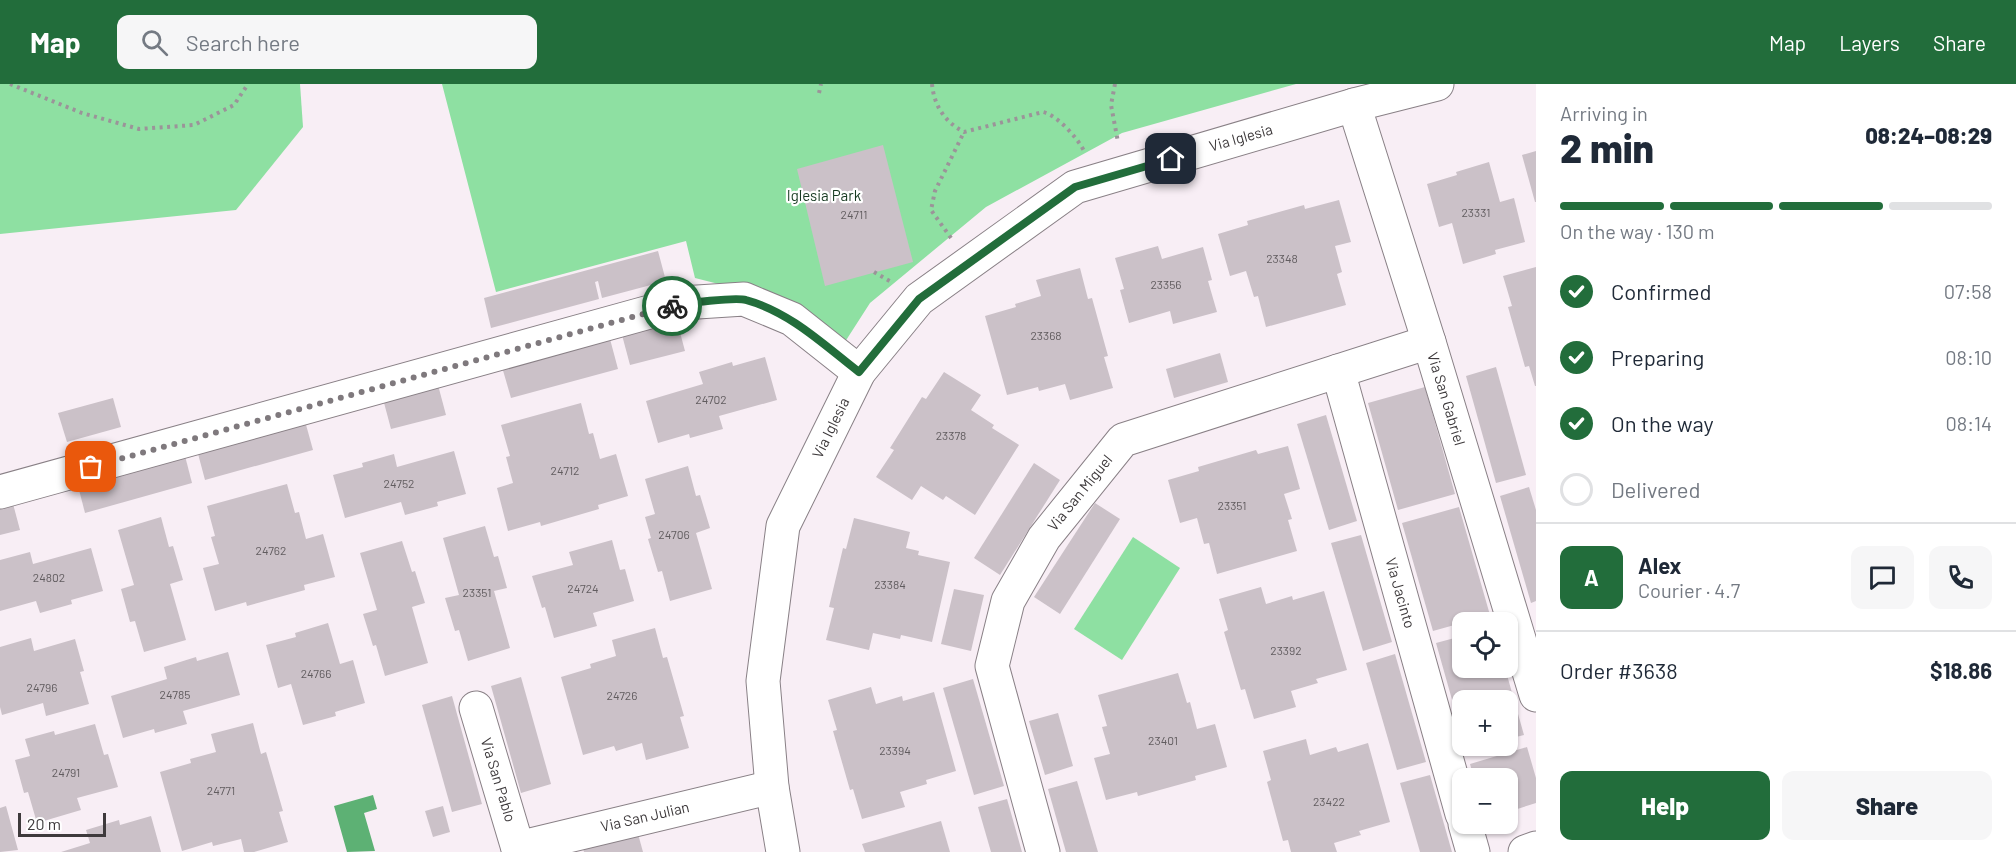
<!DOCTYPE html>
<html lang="en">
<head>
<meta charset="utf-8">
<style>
	:root { --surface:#fff; --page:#f6f6f7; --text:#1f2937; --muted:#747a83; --line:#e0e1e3; --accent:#226d3b }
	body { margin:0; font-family:Barlow,sans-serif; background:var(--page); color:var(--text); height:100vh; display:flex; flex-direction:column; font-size:22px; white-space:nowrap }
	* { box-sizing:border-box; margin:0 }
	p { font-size:20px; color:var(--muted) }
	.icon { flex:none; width:33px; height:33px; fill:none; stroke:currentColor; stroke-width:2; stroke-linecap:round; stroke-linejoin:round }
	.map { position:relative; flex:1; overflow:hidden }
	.drawer { display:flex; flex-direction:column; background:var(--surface); width:480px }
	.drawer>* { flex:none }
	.tools { position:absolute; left:1452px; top:528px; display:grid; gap:12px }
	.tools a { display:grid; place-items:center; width:66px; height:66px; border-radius:12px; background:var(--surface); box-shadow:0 2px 4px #0004; font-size:30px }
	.scale { position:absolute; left:18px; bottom:15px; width:88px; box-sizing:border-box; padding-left:6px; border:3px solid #3e3a3c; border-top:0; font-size:16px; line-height:21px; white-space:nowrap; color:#3e3a3c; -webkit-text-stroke:4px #fff; paint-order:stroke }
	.pin { position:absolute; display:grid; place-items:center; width:51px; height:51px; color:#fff; margin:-26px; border-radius:12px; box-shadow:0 3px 9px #0006 }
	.courier { position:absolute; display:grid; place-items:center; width:60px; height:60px; margin:-30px; border:4px solid #226d3b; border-radius:50%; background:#fff; color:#222; box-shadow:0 2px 8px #0007 }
	.summary em { font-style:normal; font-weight:800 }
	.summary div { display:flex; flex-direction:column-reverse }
	.summary { display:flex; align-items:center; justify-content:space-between; height:102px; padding:0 24px }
	h1 { font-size:39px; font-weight:800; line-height:45px }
	.bar { display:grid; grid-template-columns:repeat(4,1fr); gap:9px 6px; align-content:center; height:72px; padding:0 24px }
	.bar i { height:8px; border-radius:4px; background:var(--line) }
	.bar .on { background:var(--accent) }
	.bar p { grid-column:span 4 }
	.line { display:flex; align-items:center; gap:15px; padding:0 24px; border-top:2px solid var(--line) }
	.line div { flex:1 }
	.round { display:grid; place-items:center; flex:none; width:63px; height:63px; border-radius:12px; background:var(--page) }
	ol { padding:0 24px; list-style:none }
	li { display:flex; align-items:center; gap:18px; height:66px }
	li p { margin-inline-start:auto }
	li .icon { padding:6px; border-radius:50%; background:var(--accent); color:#fff; stroke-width:4 }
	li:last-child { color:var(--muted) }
	li i { width:33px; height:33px; border:3px solid var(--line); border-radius:50% }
	.action { display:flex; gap:12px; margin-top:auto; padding:12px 24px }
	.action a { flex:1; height:69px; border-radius:12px; background:var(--accent); color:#fff; font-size:24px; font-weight:800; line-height:69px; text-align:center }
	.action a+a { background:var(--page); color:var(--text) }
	header { display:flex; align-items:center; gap:36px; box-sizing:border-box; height:84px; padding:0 30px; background:var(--accent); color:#fff }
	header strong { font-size:28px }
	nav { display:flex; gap:33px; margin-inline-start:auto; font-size:21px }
	.search { width:420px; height:54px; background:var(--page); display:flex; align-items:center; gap:15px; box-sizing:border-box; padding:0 21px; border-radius:12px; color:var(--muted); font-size:22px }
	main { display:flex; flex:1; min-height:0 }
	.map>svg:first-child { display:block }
</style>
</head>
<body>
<header>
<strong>Map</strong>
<div class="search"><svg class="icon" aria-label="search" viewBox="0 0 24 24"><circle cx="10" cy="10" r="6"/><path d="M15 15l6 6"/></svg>Search here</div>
<nav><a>Map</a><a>Layers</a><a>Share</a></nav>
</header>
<main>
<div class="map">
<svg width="1536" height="768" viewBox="0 0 1536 768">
	<rect width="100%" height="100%" fill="#f8eef5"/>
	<g fill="#8ee0a2">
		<path d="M0 0H300L303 43 236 126 0 150Z"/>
		<path d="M442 0H1296L1122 49 986 123 870 219 843 261 778 215 695 194 686 157 496 208Z"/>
		<path d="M1133 453 1180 484 1122 576 1074 545Z"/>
	</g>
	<path fill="#5db174" d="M373 711 377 725 364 729 375 767 347 768 334 722Z"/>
	<g fill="#cbc1c8">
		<path d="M883 61 913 178 825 202 797 85Z"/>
		<path d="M1536 67V118H1535L1522 71Z"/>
		<path d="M1489 78 1500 118 1514 114 1525 158 1495 166 1496 170 1463 180 1452 139 1439 143 1427 100 1457 91 1456 88Z"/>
		<path d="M1339 116 1351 158 1335 162 1342 188 1337 190 1346 221 1266 243 1258 212 1254 213 1246 187 1230 192 1218 150 1248 141 1247 137 1304 121 1305 125Z"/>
		<path d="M1158 162 1162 175 1203 163 1212 196 1208 197 1217 228 1173 240 1170 227 1129 239 1120 206 1124 205 1115 174Z"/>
		<path d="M658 167 666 197 602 214 598 197 595 198 599 215 491 244 484 214Z"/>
		<path d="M1536 183V302H1535L1529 282 1525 283 1508 223 1512 222 1503 192Z"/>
		<path d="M1080 184 1088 215 1092 214 1108 272 1104 273 1113 304 1070 316 1065 300 1039 307 1038 303 1007 311 985 232 1016 223 1015 220 1041 212 1036 196Z"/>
		<path d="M677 237 685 267 630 281 622 251Z"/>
		<path d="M610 255 618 285 511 314 502 283Z"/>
		<path d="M1220 269 1228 298 1174 314 1166 285Z"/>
		<path d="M765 273 777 316 719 332 723 345 690 354 689 350 658 359 646 317 703 300 699 288 732 278 733 282Z"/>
		<path d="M1496 283 1526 391 1496 399 1466 292Z"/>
		<path d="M944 288 981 311 971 326 994 341 992 344 1019 361 975 431 946 412 943 416 921 402 912 416 876 393 894 366 890 364 922 313 926 315Z"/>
		<path d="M438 301 446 331 391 345 383 315Z"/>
		<path d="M1425 303 1455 410 1398 426 1368 319Z"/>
		<path d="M113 314 121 343 67 358 58 329Z"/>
		<path d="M581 319 589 350 593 349 600 375 616 370 628 412 598 421 599 425 541 442 540 438 508 447 497 404 513 399 506 373 510 372 501 341Z"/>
		<path d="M1326 331 1357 437 1329 446 1297 340Z"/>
		<path d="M305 337 313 366 205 396 197 366Z"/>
		<path d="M1288 362 1300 405 1284 410 1292 435 1288 436 1297 467 1217 490 1209 459 1204 460 1197 434 1180 439 1168 396 1199 387 1198 383 1256 366 1258 370Z"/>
		<path d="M454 367 466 410 437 418 438 422 405 431 401 418 345 434 333 391 363 383 362 379 394 370 397 383Z"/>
		<path d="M184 368 192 399 85 429 77 398Z"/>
		<path d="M1034 379 1060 396 1000 491 974 474Z"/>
		<path d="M688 382 696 412 700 411 710 444 696 449 712 505 670 517 662 487 658 488 648 455 651 454 645 433 655 430 645 395Z"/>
		<path d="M287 400 295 429 299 428 306 455 323 450 335 493 304 501 305 506 247 522 246 518 215 527 203 484 219 480 211 453 215 452 207 422Z"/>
		<path d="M1529 403 1536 426V517L1531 519 1500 412Z"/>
		<path d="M12 416 20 446 0 451V419Z"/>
		<path d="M1095 419 1120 435 1060 530 1034 513Z"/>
		<path d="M1459 423 1490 531 1433 547 1402 439Z"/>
		<path d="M161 433 169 463 173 462 183 496 170 500 186 556 144 568 135 537 130 538 121 505 134 501 118 446Z"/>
		<path d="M854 434 910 448 906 464 919 467 918 471 950 478 932 558 901 551 900 555 873 549 869 566 826 556 834 524 829 523 843 464 846 465Z"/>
		<path d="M485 442 494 473 498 472 507 504 494 507 510 564 468 577 459 546 455 547 445 514 459 511 443 454Z"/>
		<path d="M1361 451 1392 558 1363 567 1331 459Z"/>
		<path d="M612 456 620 486 625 485 634 517 593 529 597 542 554 554 545 523 542 524 532 492 573 481 569 468Z"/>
		<path d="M402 457 412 488 415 487 425 519 412 523 428 579 385 592 376 561 373 562 363 530 377 526 360 469Z"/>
		<path d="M91 464 103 507 71 516 72 520 40 529 36 517 0 527V476L30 468 33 480Z"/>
		<path d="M1261 503 1266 520 1292 512 1293 516 1324 507 1347 586 1316 595 1318 599 1291 607 1296 623 1254 635 1245 605 1241 606 1224 548 1228 546 1219 515Z"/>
		<path d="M954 505 984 511 971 567 941 560Z"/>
		<path d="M328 539 340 580 353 576 365 619 335 628 336 632 303 641 291 600 278 604 266 561 296 553 295 549Z"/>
		<path d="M655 544 663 574 667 573 684 632 680 633 689 664 646 676 642 659 616 667 614 662 583 671 561 593 591 584 590 580 616 572 612 556Z"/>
		<path d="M1462 552V584H1505L1524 651 1508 655V616H1462V651L1436 559Z"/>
		<path d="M31 554 34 567 75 555 84 587 80 588 89 620 46 632 43 619 2 631 0 623V563Z"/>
		<path d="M228 568 240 611 183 627 187 640 155 649 154 645 123 654 111 612 167 595 164 583 196 573 197 577Z"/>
		<path d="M1395 570 1426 678 1397 686 1366 579Z"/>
		<path d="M1178 589 1187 619 1190 618 1197 645 1215 640 1227 683 1195 692 1196 696 1138 712 1137 708 1106 716 1094 674 1110 670 1102 643 1107 642 1098 611Z"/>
		<path d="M521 593 551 700 521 709 491 602Z"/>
		<path d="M973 595 1004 702 974 711 943 604Z"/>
		<path d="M871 603 876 620 902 612 903 617 934 608 956 687 926 696 927 700 900 708 905 723 862 735 853 705 850 706 833 647 837 646 828 616Z"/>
		<path d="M452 612 482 720 452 728 422 621Z"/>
		<path d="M1058 629 1073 682 1045 691 1029 637Z"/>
		<path d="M253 639 261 670 266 668 283 727 279 728 288 758 254 768H244L241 755 213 762 212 758 182 767 160 688 191 679 190 675 216 668 211 650Z"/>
		<path d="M95 640 104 671 108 670 118 703 77 714 81 726 37 739 28 708 24 709 15 676 30 672 25 655 54 647 55 651Z"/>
		<path d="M1306 655 1310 671 1336 663 1338 668 1368 659 1390 738 1359 747 1361 751 1334 759 1337 768H1291L1288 756 1283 757 1267 698 1271 696 1263 667Z"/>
		<path d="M1527 663 1536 694V719L1508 728V694H1474L1470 680Z"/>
		<path d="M1430 691 1452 768H1420L1400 699Z"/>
		<path d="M1077 697 1098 768H1066L1048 705Z"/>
		<path d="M1007 715 1022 768H991L978 723Z"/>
		<path d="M6 722 18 766 0 768V724Z"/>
		<path d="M443 722 450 748 433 753 425 727Z"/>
		<path d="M151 732 161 768H61L90 759 86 746 119 736 120 741Z"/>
		<path d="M941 737 950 768H865L862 760Z"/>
		<path d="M635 739 643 768H584L580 755Z"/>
	</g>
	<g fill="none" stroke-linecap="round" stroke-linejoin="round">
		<defs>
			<g id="minor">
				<path d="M1354 21 1429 258 1536 611"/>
				<path d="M1338 287 1462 730"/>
				<path d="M0 408 682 219 744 215 792 235 859 288"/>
				<path d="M476 624 519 768"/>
				<path d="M1465 740 1473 768"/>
				<path d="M518 764 772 703"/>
				<path d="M1043 768 992 582 1008 517 1044 454 1123 356 1429 258"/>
				<path d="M1525 768 1536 764"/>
			</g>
			<path id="tertiary" d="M783 768 772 703 763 597 783 442 859 288 919 215 1075 103 1354 21 1437 0"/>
		</defs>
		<use href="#minor" stroke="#898086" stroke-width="35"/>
		<use href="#tertiary" stroke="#898086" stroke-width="35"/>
		<g stroke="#9b9499" stroke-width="4" stroke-dasharray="3 4.5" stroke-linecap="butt">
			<path d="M10 0 82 29 139 45 194 41 234 21 248 0"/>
			<path d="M932 0C934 22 945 38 964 48L1043 28C1057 31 1079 55 1085 69"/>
			<path d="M1115 0 1111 21 1118 58"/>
			<path d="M819 9 821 0"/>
			<path d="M951 154 931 126 935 107 964 48"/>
			<path d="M874 188 893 199"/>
		</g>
		<use href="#minor" stroke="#fff" stroke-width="33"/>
		<use href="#tertiary" stroke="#fff" stroke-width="33"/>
	</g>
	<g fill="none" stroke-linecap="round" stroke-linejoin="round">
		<path stroke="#7f797d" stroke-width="6" stroke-dasharray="0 10.8" d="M91 383 672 222"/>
		<path stroke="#226d3b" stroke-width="8" d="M672 222C684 219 736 213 746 216 790 228 824 261 859 288L919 215 1075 103 1171 75"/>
	</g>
	<g text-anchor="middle" stroke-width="4.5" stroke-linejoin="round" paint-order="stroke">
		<g font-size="12" fill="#615c5f">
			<text x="1476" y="133">23331</text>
			<text x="854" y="135">24711</text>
			<text x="1282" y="179">23348</text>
			<text x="1166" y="205">23356</text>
			<text x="1046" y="256">23368</text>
			<text x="711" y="320">24702</text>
			<text x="951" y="356">23378</text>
			<text x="565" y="391">24712</text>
			<text x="399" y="404">24752</text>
			<text x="1232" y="426">23351</text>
			<text x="674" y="455">24706</text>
			<text x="271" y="471">24762</text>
			<text x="49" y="498">24802</text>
			<text x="890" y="505">23384</text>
			<text x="583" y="509">24724</text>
			<text x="477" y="513">23351</text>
			<text x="1286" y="571">23392</text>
			<text x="316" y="594">24766</text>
			<text x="42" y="608">24796</text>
			<text x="175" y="615">24785</text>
			<text x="622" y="616">24726</text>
			<text x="1163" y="661">23401</text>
			<text x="895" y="671">23394</text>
			<text x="66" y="693">24791</text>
			<text x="221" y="711">24771</text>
			<text x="1329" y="722">23422</text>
		</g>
		<g font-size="15" fill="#3e3a3c" stroke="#fff">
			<text transform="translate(1241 54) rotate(-16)" y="5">Via Iglesia</text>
			<text transform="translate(1446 315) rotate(73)" y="5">Via San Gabriel</text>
			<text transform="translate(831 344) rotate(-64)" y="5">Via Iglesia</text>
			<text transform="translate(1080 409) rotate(-51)" y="5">Via San Miguel</text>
			<text transform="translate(1400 509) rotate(74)" y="5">Via Jacinto</text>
			<text transform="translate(498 696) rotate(73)" y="5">Via San Pablo</text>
			<text transform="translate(645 733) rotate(-13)" y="5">Via San Julian</text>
		</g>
		<g font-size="15" fill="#173a21" stroke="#fff">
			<text x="824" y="117">Iglesia Park</text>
		</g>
	</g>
</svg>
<div class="tools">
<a><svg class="icon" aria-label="locate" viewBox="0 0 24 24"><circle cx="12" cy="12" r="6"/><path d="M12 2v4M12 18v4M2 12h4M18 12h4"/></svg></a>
<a>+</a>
<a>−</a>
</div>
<div class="scale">20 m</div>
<div class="pin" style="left:91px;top:383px;background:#ea580c"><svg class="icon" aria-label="bag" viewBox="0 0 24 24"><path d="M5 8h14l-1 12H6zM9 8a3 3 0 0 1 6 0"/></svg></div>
<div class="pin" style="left:1171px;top:75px;background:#1f2937"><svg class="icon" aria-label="home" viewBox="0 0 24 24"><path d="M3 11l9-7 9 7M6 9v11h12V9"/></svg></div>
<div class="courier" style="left:672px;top:222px"><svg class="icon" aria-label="bike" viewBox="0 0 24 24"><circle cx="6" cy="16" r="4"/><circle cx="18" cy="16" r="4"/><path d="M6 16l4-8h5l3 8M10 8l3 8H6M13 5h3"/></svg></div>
</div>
<section class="drawer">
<div class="summary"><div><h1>2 min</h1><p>Arriving in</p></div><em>08:24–08:29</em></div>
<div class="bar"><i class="on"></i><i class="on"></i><i class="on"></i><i></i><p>On the way · 130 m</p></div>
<ol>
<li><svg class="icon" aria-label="check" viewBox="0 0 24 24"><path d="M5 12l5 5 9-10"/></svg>Confirmed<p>07:58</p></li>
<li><svg class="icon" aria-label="check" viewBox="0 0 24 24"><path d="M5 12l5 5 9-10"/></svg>Preparing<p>08:10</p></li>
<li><svg class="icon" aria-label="check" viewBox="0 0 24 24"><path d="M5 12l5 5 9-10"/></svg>On the way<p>08:14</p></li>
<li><i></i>Delivered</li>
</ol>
<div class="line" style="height:108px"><b class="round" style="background:var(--accent);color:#fff">A</b><div><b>Alex</b><p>Courier · 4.7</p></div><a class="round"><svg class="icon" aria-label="chat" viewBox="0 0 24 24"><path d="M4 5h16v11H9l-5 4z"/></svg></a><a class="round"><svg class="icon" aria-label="phone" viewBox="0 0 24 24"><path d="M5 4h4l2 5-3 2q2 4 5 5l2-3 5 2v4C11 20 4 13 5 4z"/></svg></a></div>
<div class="line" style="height:78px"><div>Order #3638</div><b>$18.86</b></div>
<div class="action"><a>Help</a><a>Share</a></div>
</section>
</main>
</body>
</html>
